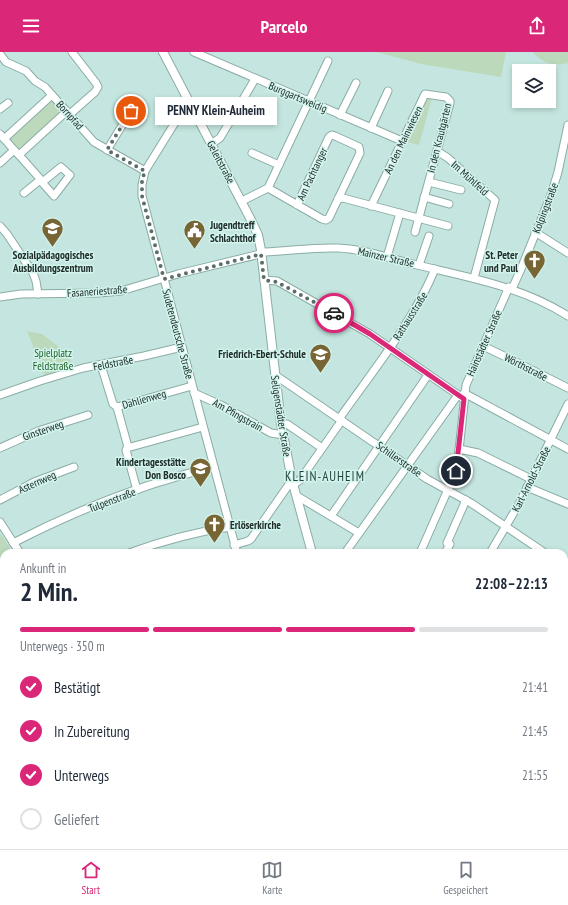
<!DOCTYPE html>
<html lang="de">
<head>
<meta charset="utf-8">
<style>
	:root { --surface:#fff; --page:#f2f2f3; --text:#1f2937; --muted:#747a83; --line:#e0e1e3; --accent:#db2777 }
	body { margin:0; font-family:"PT Sans Narrow",sans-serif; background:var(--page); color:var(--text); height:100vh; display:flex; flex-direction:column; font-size:15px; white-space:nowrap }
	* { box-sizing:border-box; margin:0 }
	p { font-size:13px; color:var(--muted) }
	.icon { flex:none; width:22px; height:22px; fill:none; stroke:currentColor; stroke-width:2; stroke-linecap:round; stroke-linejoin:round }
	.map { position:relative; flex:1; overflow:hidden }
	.drawer { position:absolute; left:0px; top:497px; width:568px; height:300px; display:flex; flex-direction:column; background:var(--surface); border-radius:12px 12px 0 0; box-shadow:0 2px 6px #0003 }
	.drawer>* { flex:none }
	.buttons { position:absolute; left:512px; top:12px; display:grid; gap:8px }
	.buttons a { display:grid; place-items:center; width:44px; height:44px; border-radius:0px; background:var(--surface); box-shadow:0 2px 6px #0003; font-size:20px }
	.pin { position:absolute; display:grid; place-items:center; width:34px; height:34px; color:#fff; margin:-17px; border:2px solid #fff; border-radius:50%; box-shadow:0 1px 4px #0007 }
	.courier { position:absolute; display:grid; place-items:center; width:40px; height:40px; margin:-20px; border:3px solid #db2777; border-radius:50%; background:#fff; color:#222; box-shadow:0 1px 5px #0007 }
	.bubble { position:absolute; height:28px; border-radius:0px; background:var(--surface); box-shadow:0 2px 6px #0003; font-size:13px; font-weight:700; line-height:28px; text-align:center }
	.headline em { font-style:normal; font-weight:700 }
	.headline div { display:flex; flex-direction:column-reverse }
	.headline { display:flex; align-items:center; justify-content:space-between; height:68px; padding:0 20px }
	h1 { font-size:26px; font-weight:700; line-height:30px }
	.bar { display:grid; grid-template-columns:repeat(4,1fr); gap:6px 4px; align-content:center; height:48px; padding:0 20px }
	.bar i { height:5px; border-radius:3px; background:var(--line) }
	.bar .selected { background:var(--accent) }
	.bar p { grid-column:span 4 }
	ol { padding:0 20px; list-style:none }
	li { display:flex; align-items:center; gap:12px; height:44px }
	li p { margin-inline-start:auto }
	li .icon { padding:4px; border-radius:50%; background:var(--accent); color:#fff; stroke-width:4 }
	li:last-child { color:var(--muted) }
	li i { width:22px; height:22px; border:2px solid var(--line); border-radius:50% }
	header { display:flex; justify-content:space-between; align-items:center; height:52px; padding:0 20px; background:var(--accent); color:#fff; font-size:18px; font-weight:700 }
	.dock { display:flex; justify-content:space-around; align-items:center; height:56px; border-top:1px solid var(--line); background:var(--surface); font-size:11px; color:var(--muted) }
	.dock a { display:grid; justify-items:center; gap:2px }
	.dock .selected { color:var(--accent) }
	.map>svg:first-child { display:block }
</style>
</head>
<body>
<header><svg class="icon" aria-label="menu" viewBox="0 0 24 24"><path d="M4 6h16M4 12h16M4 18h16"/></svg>Parcelo<svg class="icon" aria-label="share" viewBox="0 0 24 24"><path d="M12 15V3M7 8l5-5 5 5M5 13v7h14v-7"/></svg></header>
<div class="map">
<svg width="568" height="797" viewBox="0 0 568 797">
	<rect width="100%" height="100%" fill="#c5e6e0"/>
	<g fill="#bcd9bb">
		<path d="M377 0H506L501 25 421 12Z"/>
		<path d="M533 0H568V11C554 15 542 11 533 0Z"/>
		<path d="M425 43 432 46 419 93 404 89Z"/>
		<path d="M53 49 62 59 21 97 18 98 9 87 10 85 50 50Z"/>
		<path d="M27 279 42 282 67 301 74 317 45 324Z"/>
		<path d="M1 482 10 496 0 504V483Z"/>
		<path d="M4 527V561L0 564V530Z"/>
		<path d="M4 734V788L0 791V738Z"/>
		<path d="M45 793H84L88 795 90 793H168L175 797H51Z"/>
		<path d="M259 793H312L310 797H257Z"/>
	</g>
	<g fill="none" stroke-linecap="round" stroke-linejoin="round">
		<defs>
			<g id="minor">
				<path d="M194 0 402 89"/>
				<path d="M0 2 6 10 26 19 35 29 45 35 94 90 145 119"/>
				<path d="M189 48 145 119 142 133V144L237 501"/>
				<path d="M0 57 8 51"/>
				<path d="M70 62 95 40 98 35 96 31 72 0"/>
				<path d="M340 63 356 31"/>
				<path d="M371 76 388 39"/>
				<path d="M0 82 14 98"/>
				<path d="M4 87 52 43"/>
				<path d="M211 92 220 86 255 27"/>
				<path d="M107 98 131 59"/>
				<path d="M437 99 448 106 495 148 474 226"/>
				<path d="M252 101 279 113"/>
				<path d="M19 103 42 129 45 128 61 115 70 123 54 144 40 128"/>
				<path d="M0 111 14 98 19 103 67 59"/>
				<path d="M429 130 461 138"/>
				<path d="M268 136 322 167 326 168 329 166 360 101 359 95 335 84 332 83 329 85 297 153"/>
				<path d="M24 141 40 128"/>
				<path d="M424 145 449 152"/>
				<path d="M338 147 343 146 448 174"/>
				<path d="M242 149 268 136 328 9"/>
				<path d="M371 154 425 42 446 45 450 49V51L415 180"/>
				<path d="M0 174 7 182 33 221 36 229 38 242"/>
				<path d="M535 180 568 201"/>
				<path d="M387 205 400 161"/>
				<path d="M419 213 429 184"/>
				<path d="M264 228 277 229 370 282 464 347"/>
				<path d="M512 237 521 217 551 143 558 120 568 73"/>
				<path d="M0 245 21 242 99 241 121 239 178 222 256 203 265 200C289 199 314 195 338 196 363 197 389 206 413 212 466 225 521 234 568 264"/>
				<path d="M483 294 508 306 568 336"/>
				<path d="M101 313 113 352 117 355"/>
				<path d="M275 323 427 427 471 451 545 501"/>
				<path d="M194 341 221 353 271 381 283 383"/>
				<path d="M464 341 568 397"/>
				<path d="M0 343 40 329 83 316 144 304 182 295"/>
				<path d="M117 355 192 334"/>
				<path d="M117 355 128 395"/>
				<path d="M339 367C372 320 413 270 435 217"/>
				<path d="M281 372H287L322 396"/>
				<path d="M0 396 38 379 88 363"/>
				<path d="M459 397 478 401 531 427"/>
				<path d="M294 432 300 428 342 368"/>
				<path d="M527 435 568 452"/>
				<path d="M137 438 126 398 127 396 203 375"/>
				<path d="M297 444 359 481"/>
				<path d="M0 448 34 430 74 415"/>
				<path d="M331 464 428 323"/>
				<path d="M0 470 20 501"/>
				<path d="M13 491C77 458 145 431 214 415"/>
				<path d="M234 493 248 489 251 487 292 428"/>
				<path d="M129 501C162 489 195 480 230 475"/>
				<path d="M345 501 458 343"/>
				<path d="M420 501 457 417 466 333 509 235"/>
				<path d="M445 501 450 492 447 491 466 448"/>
				<path d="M490 501 520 450 568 352"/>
				<path d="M564 514 568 516"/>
				<path d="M564 643 568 634"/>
				<path d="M173 793 180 797"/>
				<path d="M356 793 365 797"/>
				<path d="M551 793 559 797"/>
				<path d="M220 797 222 793"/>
				<path d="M344 797 346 793"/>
				<path d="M495 797 497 793"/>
			</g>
			<g id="major">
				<path d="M163 0 251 168 258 183 261 198 281 372 292 428 312 501"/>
				<path d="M404 793 405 797"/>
			</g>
		</defs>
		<use href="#minor" stroke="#8baca5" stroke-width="9"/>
		<use href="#major" stroke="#8baca5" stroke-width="10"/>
		<use href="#minor" stroke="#fff" stroke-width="7"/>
		<use href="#major" stroke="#fff" stroke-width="8"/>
		<defs>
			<g id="rail">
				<path d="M564 608 568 598"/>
				<path d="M484 797 486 793"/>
			</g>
		</defs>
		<use href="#rail" stroke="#50635f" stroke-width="3"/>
		<use href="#rail" stroke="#d2f4ed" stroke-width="1.5" stroke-dasharray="4.5" stroke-linecap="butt"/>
	</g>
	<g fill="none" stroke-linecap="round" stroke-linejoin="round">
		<path stroke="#5a6e6a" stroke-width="4" stroke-dasharray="0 7.2" d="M131 59 107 98 145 119 142 128V144L164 227 261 202 264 228 277 230 334 261"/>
		<path stroke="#db2777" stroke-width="5" d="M334 261 370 282 464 347 456 419"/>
	</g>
	<defs>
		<symbol id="school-pin" viewBox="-11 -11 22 30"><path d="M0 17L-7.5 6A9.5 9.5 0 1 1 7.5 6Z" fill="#786534" stroke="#d2f4ed"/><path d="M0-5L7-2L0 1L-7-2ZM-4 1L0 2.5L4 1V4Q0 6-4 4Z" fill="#fff"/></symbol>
		<symbol id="civic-pin" viewBox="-11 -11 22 30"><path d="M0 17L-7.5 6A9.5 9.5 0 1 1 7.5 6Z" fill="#786534" stroke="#d2f4ed"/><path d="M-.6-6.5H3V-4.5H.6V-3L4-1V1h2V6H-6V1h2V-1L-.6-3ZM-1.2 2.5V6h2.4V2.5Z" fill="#fff"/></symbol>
		<symbol id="church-pin" viewBox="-11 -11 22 30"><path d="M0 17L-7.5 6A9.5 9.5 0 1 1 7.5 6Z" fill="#786534" stroke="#d2f4ed"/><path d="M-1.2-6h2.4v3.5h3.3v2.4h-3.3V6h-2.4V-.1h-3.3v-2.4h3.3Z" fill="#fff"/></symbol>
	</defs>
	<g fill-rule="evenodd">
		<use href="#school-pin" x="40" y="164" width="25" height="34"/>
		<use href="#civic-pin" x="182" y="166" width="25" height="34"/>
		<use href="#church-pin" x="522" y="196" width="25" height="34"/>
		<use href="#school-pin" x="308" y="290" width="25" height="34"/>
		<use href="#school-pin" x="188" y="404" width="25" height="34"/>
		<use href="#church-pin" x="202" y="460" width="25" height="34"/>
	</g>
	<g text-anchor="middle" stroke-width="3" stroke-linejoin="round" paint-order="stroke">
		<g font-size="11" fill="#202d2a" stroke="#d2f4ed">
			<text transform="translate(298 45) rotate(23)" y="4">Burggartsweidig</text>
			<text transform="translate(70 63) rotate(48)" y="4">Bornpfad</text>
			<text transform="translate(439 86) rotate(-76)" y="4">In den Krautgärten</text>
			<text transform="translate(403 88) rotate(-64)" y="4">An den Mainwiesen</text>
			<text transform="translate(221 110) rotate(62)" y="4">Geleitstraße</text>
			<text transform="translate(312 122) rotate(-65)" y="4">Am Pachtanger</text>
			<text transform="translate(470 126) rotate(42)" y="4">Im Mühlfeld</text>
			<text transform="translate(545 156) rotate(-69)" y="4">Kolpingstraße</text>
			<text transform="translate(386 205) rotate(13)" y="4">Mainzer Straße</text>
			<text transform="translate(97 239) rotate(-4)" y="4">Fasaneriestraße</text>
			<text transform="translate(410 264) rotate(-58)" y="4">Rathausstraße</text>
			<text transform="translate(178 282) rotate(75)" y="4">Sudetendeutsche Straße</text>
			<text transform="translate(484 291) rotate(-66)" y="4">Hainstädter Straße</text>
			<text transform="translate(113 311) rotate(-11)" y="4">Feldstraße</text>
			<text transform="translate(526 315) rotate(27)" y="4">Wörthstraße</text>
			<text transform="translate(144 347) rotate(-16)" y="4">Dahlienweg</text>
			<text transform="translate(238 363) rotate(29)" y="4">Am Pfingstrain</text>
			<text transform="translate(281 364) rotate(81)" y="4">Seligenstädter Straße</text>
			<text transform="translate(43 378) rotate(-19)" y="4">Ginsterweg</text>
			<text transform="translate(399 407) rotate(35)" y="4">Schillerstraße</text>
			<text transform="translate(531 427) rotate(-63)" y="4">Karl-Arnold-Straße</text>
			<text transform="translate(37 430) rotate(-24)" y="4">Asternweg</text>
			<text transform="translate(112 448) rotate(-21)" y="4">Tulpenstraße</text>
		</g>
		<g font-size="11" font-weight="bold" fill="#202d2a" stroke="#d2f4ed" text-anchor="end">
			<text x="210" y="177" text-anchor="start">Jugendtreff<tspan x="210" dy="13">Schlachthof</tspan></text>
			<text x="53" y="207" text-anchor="middle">Sozialpädagogisches<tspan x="53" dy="13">Ausbildungszentrum</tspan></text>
			<text x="518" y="207">St. Peter<tspan x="518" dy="13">und Paul</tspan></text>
			<text x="306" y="306">Friedrich-Ebert-Schule</text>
			<text x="186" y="414">Kindertagesstätte<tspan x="186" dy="13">Don Bosco</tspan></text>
			<text x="230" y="477" text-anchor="start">Erlöserkirche</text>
		</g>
		<g font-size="11" fill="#216025" stroke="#d2f4ed">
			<text x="53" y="305">Spielplatz<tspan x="53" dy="13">Feldstraße</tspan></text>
		</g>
		<g font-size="13" letter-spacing="1" fill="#24423c" stroke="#d2f4ed">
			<text x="325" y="429">KLEIN-AUHEIM</text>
		</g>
	</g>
</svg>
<div class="buttons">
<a><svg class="icon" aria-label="layers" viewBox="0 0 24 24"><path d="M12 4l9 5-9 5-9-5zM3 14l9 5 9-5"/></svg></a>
</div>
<div class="pin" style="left:131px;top:59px;background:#ea580c"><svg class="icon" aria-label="bag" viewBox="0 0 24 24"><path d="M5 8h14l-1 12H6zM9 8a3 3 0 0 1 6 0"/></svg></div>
<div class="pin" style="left:456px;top:419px;background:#1f2937"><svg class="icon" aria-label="home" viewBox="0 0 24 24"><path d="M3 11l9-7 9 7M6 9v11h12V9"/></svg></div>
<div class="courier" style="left:334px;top:261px"><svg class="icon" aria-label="car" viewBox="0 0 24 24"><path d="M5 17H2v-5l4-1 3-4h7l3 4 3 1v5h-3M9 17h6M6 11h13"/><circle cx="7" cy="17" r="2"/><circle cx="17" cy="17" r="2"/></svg></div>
<div class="bubble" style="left:155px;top:45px;width:122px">PENNY Klein-Auheim</div>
<section class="drawer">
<div class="headline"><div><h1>2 Min.</h1><p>Ankunft in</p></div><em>22:08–22:13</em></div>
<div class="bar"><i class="selected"></i><i class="selected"></i><i class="selected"></i><i></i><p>Unterwegs · 350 m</p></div>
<ol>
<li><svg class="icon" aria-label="check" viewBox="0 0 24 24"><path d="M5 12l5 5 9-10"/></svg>Bestätigt<p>21:41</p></li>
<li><svg class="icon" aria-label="check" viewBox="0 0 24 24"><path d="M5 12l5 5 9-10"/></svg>In Zubereitung<p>21:45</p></li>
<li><svg class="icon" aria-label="check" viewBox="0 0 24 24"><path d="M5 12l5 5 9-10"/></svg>Unterwegs<p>21:55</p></li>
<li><i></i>Geliefert</li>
</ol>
</section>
</div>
<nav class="dock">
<a class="selected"><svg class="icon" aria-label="home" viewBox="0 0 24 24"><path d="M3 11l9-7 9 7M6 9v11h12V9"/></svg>Start</a>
<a><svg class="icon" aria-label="map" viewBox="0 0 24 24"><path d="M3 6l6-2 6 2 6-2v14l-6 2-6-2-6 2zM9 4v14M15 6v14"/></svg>Karte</a>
<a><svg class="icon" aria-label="saved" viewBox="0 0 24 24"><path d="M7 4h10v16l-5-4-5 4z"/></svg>Gespeichert</a>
</nav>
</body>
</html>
